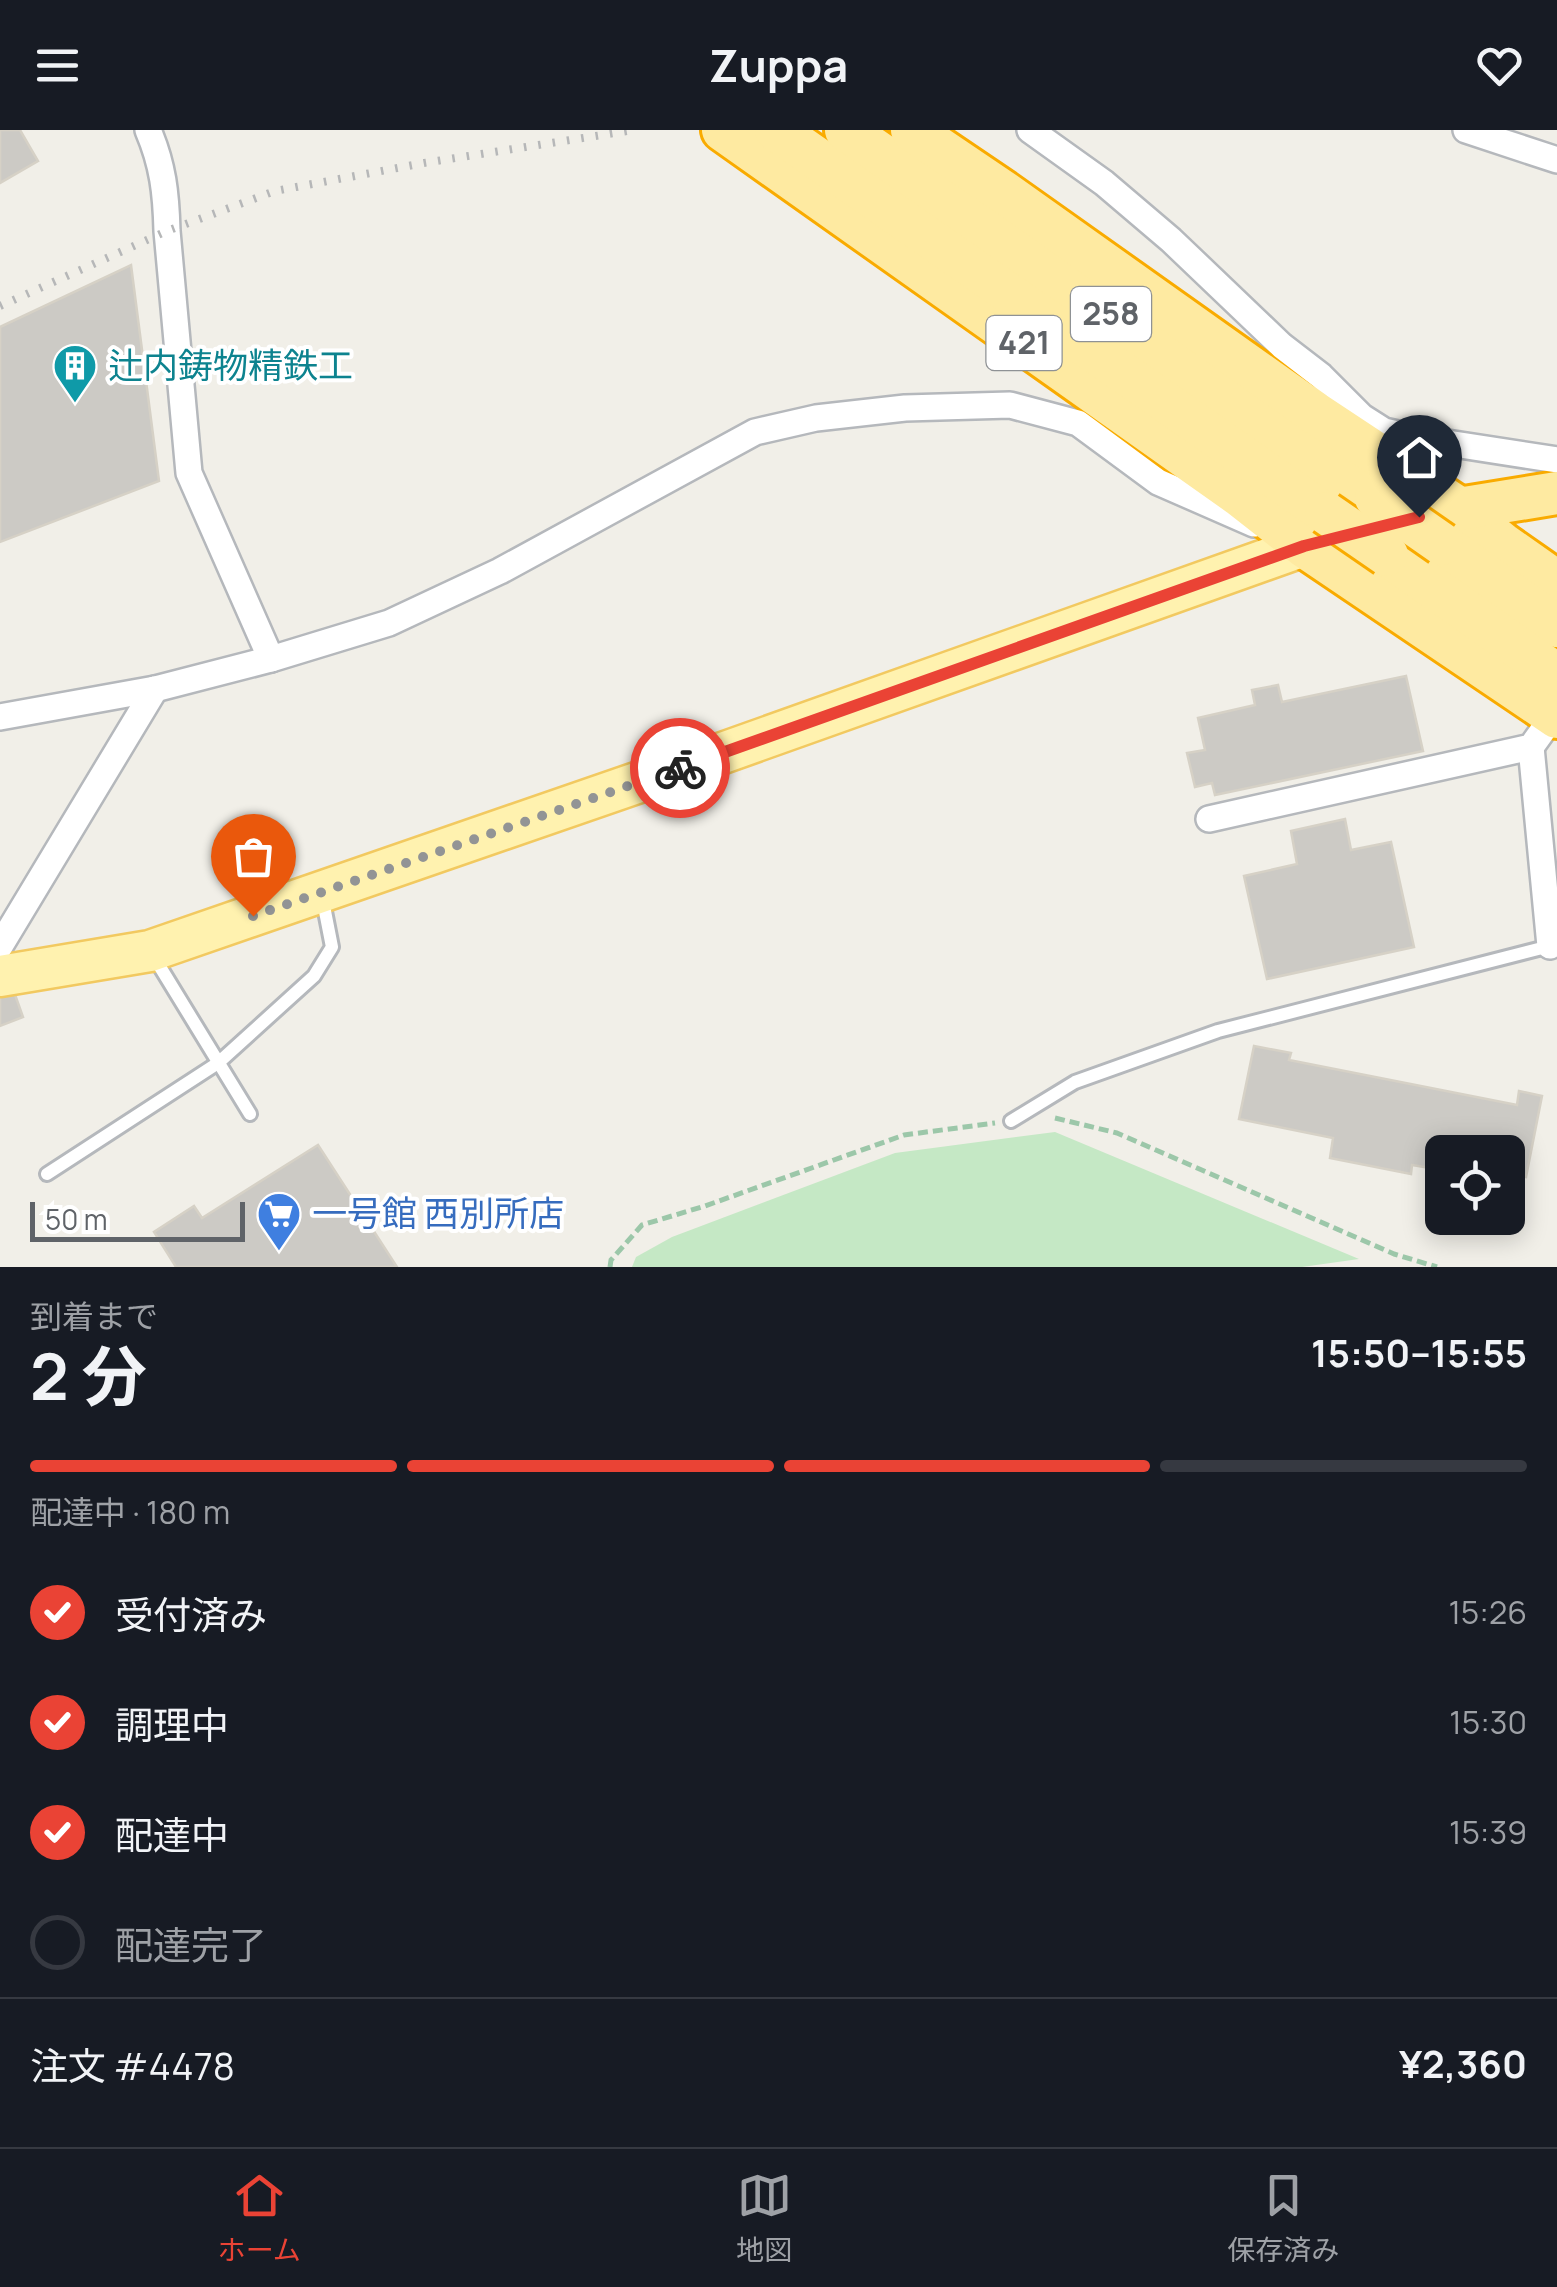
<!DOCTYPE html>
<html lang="ja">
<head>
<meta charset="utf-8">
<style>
	:root { --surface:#171b24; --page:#242831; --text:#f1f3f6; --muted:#9ea1a6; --line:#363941; --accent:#ea4335 }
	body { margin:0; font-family:Manrope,"Noto Sans JP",sans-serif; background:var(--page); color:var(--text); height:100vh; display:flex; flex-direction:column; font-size:38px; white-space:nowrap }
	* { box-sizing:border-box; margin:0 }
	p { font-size:32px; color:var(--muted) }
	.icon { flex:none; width:55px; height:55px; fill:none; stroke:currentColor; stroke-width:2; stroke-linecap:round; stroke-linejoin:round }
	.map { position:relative; height:1137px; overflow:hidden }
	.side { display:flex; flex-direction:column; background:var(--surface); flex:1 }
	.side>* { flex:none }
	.controls { position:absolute; left:1425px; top:1005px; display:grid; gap:20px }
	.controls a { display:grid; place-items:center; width:100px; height:100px; border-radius:15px; background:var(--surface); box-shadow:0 5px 25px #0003; font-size:50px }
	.scale { position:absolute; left:30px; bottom:25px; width:215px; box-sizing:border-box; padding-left:10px; border:5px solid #5f6368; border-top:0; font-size:28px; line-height:35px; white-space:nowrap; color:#5f6368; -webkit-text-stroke:8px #fff; paint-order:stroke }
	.pin { position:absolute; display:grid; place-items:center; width:85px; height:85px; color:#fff; margin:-102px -42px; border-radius:50% 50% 50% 0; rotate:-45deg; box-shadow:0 0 10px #0007 }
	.pin .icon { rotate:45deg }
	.courier { position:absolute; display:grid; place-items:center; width:100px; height:100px; margin:-50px; border:8px solid #ea4335; border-radius:50%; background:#fff; color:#222; box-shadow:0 2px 12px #0007 }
	.overview em { font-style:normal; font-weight:700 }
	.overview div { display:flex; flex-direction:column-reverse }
	.overview { display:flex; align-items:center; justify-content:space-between; height:170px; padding:0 30px }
	h1 { font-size:65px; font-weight:700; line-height:75px }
	.bar { display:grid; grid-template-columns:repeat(4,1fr); gap:15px 10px; align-content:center; height:120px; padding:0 30px }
	.bar i { height:12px; border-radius:8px; background:var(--line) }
	.bar .on { background:var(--accent) }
	.bar p { grid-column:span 4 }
	.line { display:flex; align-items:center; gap:25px; padding:0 30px; border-top:2px solid var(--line) }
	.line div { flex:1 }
	ol { padding:0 30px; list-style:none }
	li { display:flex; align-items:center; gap:30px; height:110px }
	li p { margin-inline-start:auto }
	li .icon { padding:10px; border-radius:50%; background:var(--accent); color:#fff; stroke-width:4 }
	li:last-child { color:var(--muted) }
	li i { width:55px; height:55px; border:5px solid var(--line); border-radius:50% }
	header { display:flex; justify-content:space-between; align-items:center; height:130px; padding:0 30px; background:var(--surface); font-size:45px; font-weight:700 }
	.tabs { display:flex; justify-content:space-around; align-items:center; height:140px; border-top:2px solid var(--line); background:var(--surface); font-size:28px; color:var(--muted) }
	.tabs a { display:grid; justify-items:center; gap:5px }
	.tabs .on { color:var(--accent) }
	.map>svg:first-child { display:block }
</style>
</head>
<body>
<header><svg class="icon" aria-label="menu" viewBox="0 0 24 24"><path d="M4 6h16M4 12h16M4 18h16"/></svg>Zuppa<svg class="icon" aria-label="heart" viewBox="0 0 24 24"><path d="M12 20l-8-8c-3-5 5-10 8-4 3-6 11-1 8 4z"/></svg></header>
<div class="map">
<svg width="1557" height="1137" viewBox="0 0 1557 1137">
	<rect width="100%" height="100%" fill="#f1efe8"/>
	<path fill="#c5e8c5" d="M1055 1002 1359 1129 1302 1137H632L636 1127 672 1107 895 1023Z"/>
	<g fill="#cccac5" stroke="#d6d1c6" stroke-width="2.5">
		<path d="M0 0H20L38 31 0 53Z"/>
		<path d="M131 135 159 351 0 412V197Z"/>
		<path d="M1406 546 1423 621 1215 665 1212 653 1195 657 1187 623 1205 620 1198 588 1255 575 1252 560 1278 555 1282 572Z"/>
		<path d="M1345 689 1351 720 1391 712 1414 817 1267 849 1244 746 1297 734 1291 701Z"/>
		<path d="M13 859 23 887 0 896V864Z"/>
		<path d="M1254 916 1291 923 1289 930 1517 975 1519 961 1542 966 1526 1047 1508 1044V1022H1442V1040L1412 1035 1411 1044 1330 1028 1333 1008 1239 989Z"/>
		<path d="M318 1015 397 1137H176L154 1102 194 1076 202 1088Z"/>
	</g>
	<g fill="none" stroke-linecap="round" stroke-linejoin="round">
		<defs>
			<g id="service">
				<path d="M154 827 250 984"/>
				<path d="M1011 991 1075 952 1218 901 1550 816"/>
				<path d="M47 1044 218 933 314 846 332 817 322 766"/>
			</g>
			<g id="minor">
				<path d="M148 0C163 35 166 63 167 101L189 343 271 529"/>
				<path d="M1030 0 1104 53 1171 110 1282 216 1321 246 1362 287 1384 301 1415 308 1557 330"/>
				<path d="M1466 0 1557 30"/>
				<path d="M0 587 155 559 271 529 389 493 500 441 755 302 816 288 905 278 1010 275 1078 293 1158 352 1254 394"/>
				<path d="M1531 617 1550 816"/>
				<path d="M1209 689 1531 617 1554 585"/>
				<path d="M0 816 155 559"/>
			</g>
			<path id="primary" d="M0 846 150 821 703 630 1304 416"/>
			<g id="trunk">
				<path d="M723 0 1239 365 1304 416 1557 587"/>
				<path d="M776 0 1326 383"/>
				<path d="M846 0 1376 368"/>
				<path d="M912 0 1005 63 1315 283 1457 377 1504 415 1557 452"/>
				<path d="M1440 382 1557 363"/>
				<path d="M1442 414 1557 496"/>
				<path d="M1387 425 1557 545"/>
			</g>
		</defs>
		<use href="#service" stroke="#b5b8bc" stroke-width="18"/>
		<use href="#minor" stroke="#b5b8bc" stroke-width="30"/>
		<use href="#primary" stroke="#f2c960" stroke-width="45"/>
		<use href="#trunk" stroke="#f9ab00" stroke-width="48"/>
		<g stroke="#9cc7a9" stroke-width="5" stroke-dasharray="10 5" stroke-linecap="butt">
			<path d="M1055 988 1117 1003 1394 1124 1437 1137"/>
			<path d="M610 1137 611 1130 642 1095 705 1076 904 1005 995 993"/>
		</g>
		<use href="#service" stroke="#fff" stroke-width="12"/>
		<use href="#minor" stroke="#fff" stroke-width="25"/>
		<use href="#primary" stroke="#fff2af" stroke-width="40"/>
		<use href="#trunk" stroke="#feeaa1" stroke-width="42"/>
		<path stroke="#b6b7b8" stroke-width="8" stroke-dasharray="2.5 12" stroke-linecap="butt" d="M0 176 167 101 275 61 424 33 634 0"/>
		<defs>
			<g id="trunk-bridge">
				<path d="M1376 368 1442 414"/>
				<path d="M1326 383 1387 425"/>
			</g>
		</defs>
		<use href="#trunk-bridge" stroke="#f9ab00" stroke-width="48" stroke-linecap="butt"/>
		<use href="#trunk-bridge" stroke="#feeaa1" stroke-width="42"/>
	</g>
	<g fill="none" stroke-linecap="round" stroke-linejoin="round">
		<path stroke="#929495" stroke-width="10" stroke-dasharray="0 18" d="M253 786 680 638"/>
		<path stroke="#ea4335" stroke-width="12" d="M680 638 1304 416 1419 387"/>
	</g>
	<defs>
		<symbol id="building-pin" viewBox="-11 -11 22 30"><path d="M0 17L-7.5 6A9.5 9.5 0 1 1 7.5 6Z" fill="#0f9aa8" stroke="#fff"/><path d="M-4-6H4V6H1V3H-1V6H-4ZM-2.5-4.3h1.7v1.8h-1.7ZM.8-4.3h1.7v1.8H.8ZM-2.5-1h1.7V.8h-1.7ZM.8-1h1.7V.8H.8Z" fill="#fff"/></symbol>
		<symbol id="supermarket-pin" viewBox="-11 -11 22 30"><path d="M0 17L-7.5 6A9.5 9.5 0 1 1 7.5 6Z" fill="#3f7fe0" stroke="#fff"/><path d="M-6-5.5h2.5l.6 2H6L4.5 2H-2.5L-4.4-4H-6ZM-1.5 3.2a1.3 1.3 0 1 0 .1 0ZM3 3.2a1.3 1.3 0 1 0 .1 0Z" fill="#fff"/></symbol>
	</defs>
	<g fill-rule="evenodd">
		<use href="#building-pin" x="50" y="211" width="50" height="68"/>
		<use href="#supermarket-pin" x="254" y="1059" width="50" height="68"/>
	</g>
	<g text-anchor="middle" stroke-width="8" stroke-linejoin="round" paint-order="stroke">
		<g fill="#fff" stroke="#8f9295" stroke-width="2.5">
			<rect x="1071" y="157" width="80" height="54" rx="8"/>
			<rect x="986.5" y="186" width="75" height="54" rx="8"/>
		</g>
		<g font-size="32" font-weight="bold" fill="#5f6368">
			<text x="1111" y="195">258</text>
			<text x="1024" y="224">421</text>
		</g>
		<g font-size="35" fill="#0d838f" stroke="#fff" text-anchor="start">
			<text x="108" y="248">辻内鋳物精鉄工</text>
		</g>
		<g font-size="35" fill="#366cbe" stroke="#fff" text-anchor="start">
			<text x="312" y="1096">一号館 西別所店</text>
		</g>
	</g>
</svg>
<div class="controls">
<a><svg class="icon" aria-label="locate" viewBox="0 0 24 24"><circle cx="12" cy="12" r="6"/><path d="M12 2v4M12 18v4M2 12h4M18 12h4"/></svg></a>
</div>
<div class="scale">50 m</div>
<div class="pin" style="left:253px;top:786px;background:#ea580c"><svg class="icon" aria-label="bag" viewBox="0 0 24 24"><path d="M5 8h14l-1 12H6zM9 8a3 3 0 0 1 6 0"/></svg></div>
<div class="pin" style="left:1419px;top:387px;background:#1f2937"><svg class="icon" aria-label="home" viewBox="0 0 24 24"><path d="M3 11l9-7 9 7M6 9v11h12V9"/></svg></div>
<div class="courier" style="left:680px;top:638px"><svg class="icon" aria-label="bike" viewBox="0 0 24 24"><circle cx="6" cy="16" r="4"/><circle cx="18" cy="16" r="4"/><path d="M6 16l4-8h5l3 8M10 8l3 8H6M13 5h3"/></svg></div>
</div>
<section class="side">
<div class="overview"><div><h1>2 分</h1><p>到着まで</p></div><em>15:50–15:55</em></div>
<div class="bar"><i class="on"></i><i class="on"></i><i class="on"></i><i></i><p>配達中 · 180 m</p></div>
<ol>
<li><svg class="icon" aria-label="check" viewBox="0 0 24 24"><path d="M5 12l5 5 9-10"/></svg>受付済み<p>15:26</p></li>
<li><svg class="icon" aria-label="check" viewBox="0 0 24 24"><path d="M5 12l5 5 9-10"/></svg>調理中<p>15:30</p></li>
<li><svg class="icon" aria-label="check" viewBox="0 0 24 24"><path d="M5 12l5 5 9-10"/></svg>配達中<p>15:39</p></li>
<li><i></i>配達完了</li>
</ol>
<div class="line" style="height:130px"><div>注文 #4478</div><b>¥2,360</b></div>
</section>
<nav class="tabs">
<a class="on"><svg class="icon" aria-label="home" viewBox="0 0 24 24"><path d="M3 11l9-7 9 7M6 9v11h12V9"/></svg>ホーム</a>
<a><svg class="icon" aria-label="map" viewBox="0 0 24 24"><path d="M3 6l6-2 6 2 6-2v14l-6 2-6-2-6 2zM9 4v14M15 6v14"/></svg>地図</a>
<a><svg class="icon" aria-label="saved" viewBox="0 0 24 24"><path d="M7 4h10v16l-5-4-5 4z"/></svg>保存済み</a>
</nav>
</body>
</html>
